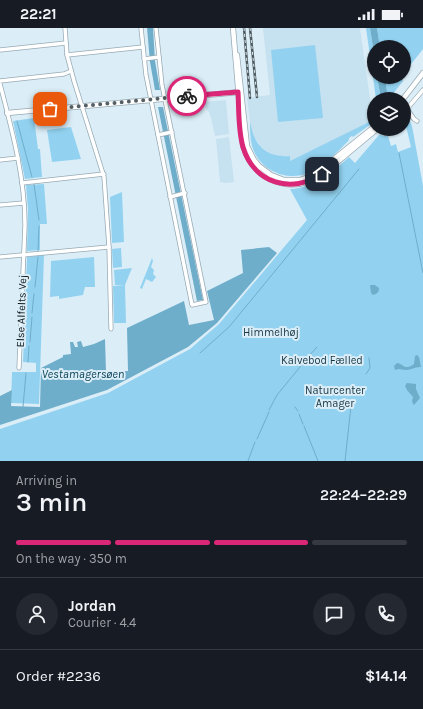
<!DOCTYPE html>
<html lang="en">
<head>
<meta charset="utf-8">
<style>
	:root { --surface:#171b24; --page:#242831; --text:#f1f3f6; --muted:#9ea1a6; --line:#363941; --accent:#db2777 }
	body { margin:0; font-family:Karla,sans-serif; background:var(--page); color:var(--text); height:100vh; display:flex; flex-direction:column; font-size:15px; white-space:nowrap }
	* { box-sizing:border-box; margin:0 }
	p { font-size:13px; color:var(--muted) }
	.icon { flex:none; width:22px; height:22px; fill:none; stroke:currentColor; stroke-width:2; stroke-linecap:round; stroke-linejoin:round }
	.map { position:relative; height:433px; overflow:hidden }
	.panel { display:flex; flex-direction:column; background:var(--surface); flex:1 }
	.panel>* { flex:none }
	.controls { position:absolute; left:367px; top:12px; display:grid; gap:8px }
	.controls a { display:grid; place-items:center; width:44px; height:44px; border-radius:50%; background:var(--surface); box-shadow:0 1px 3px #0004; font-size:20px }
	.pin { position:absolute; display:grid; place-items:center; width:34px; height:34px; color:#fff; margin:-17px; border-radius:8px; box-shadow:0 2px 6px #0006 }
	.courier { position:absolute; display:grid; place-items:center; width:40px; height:40px; margin:-20px; border:3px solid #db2777; border-radius:50%; background:#fff; color:#222; box-shadow:0 1px 5px #0007 }
	.head em { font-style:normal; font-weight:600 }
	.head div { display:flex; flex-direction:column-reverse }
	.head { display:flex; align-items:center; justify-content:space-between; height:68px; padding:0 16px }
	h1 { font-size:26px; font-weight:600; line-height:30px }
	.bar { display:grid; grid-template-columns:repeat(4,1fr); gap:6px 4px; align-content:center; height:48px; padding:0 16px }
	.bar i { height:5px; border-radius:3px; background:var(--line) }
	.bar .on { background:var(--accent) }
	.bar p { grid-column:span 4 }
	.line { display:flex; align-items:center; gap:10px; padding:0 16px; border-top:1px solid var(--line) }
	.line div { flex:1 }
	.round { display:grid; place-items:center; flex:none; width:42px; height:42px; border-radius:21px; background:var(--page) }
	.status { display:flex; justify-content:space-between; align-items:center; height:28px; padding:0 20px; background:var(--surface); direction:ltr }
	.status svg { height:11px; fill:currentColor }
	.map>svg:first-child { display:block }
</style>
</head>
<body>
<div class="status"><b>22:21</b><svg viewBox="0 0 49 12"><path d="M0 12V9h3v3zM5 12V6h3v6zM10 12V3h3v9zM15 12V0h3v12zM26 1h20v11H26zM47 4h2v5h-2z"/></svg></div>
<div class="map">
<svg width="423" height="433" viewBox="0 0 423 433">
	<rect width="100%" height="100%" fill="#dbeef8"/>
	<g fill="#c6e1ef">
		<path d="M263 0H360L373 92 290 134V128H276L266 123 261 119 254 108 251 101 247 70 270 67Z"/>
		<path d="M226 72 229 106 215 108 211 90 209 84 206 81 205 74Z"/>
		<path d="M229 109 234 154 225 155 220 154 216 111Z"/>
	</g>
	<g fill="#92d2f0">
		<path d="M366 0H370L374 26V49H377L381 71H376Z"/>
		<path d="M377 0H423V21L404 45V19H380Z"/>
		<path d="M315 17 323 90 278 94 271 22Z"/>
		<path d="M385 49H403V53L389 71H388Z"/>
		<path d="M406 85 412 98 423 158V433H0V401L108 365 190 321 219 296 307 192 290 161C315 160 331 145 349 129L355 135 379 107 388 108 391 118 396 116 398 124 411 119 404 90Z"/>
		<path d="M34 90 38 121H40L42 149 25 151 13 93Z"/>
		<path d="M373 92 374 94 353 109 352 108 349 110V112C340 122 321 140 309 145 286 154 259 142 252 118 250 110 250 102 250 93 254 117 265 130 290 128V133Z"/>
		<path d="M71 99 81 131 52 134 47 102Z"/>
		<path d="M44 156 47 196H40V222L27 223 28 181 26 157Z"/>
		<path d="M122 164 124 214 112 215 110 169Z"/>
		<path d="M121 220 122 239 113 240 112 221Z"/>
		<path d="M44 227 39 376 11 375 12 344H36V335L23 334 27 229Z"/>
		<path d="M94 229 95 259H85L83 267 59 271V268L50 269 51 233Z"/>
		<path d="M152 230 153 233 151 239 154 242 153 246 156 249 152 254 146 251 142 261 140 260Z"/>
		<path d="M132 240 125 257H115L114 242Z"/>
		<path d="M125 257 126 295H114L113 258Z"/>
	</g>
	<g fill="#6faecb">
		<path d="M147 0H153L155 33 160 62H155L150 34Z"/>
		<path d="M370 0H377L380 19H374V26Z"/>
		<path d="M377 49H385L388 71H381Z"/>
		<path d="M158 79H163L203 272 197 273Z"/>
		<path d="M269 219 277 225 217 295 188 319 107 362 0 397V368L12 362 11 378 40 379 41 340 63 329V327L71 326 70 314H73L75 319H78L77 314 81 313 83 319 94 316 105 311 106 344 128 343 127 300 184 273 189 297 214 292 207 263 243 245 241 222Z"/>
		<path d="M370 257H375L379 260C379 264 377 266 373 267L371 265Z"/>
		<path d="M417 327 419 329 421 339H420C415 339 411 342 406 342 401 342 400 340 395 342L394 338 397 335C404 336 404 343 414 336L415 328Z"/>
		<path d="M407 355 416 356V361L420 370 414 377 413 376 412 373 413 369 407 362 405 358Z"/>
	</g>
	<g fill="none" stroke-linecap="round" stroke-linejoin="round">
		<g stroke="#6faecb" stroke-width="1">
			<path d="M17 93 32 149"/>
			<path d="M399 125 423 245"/>
			<path d="M34 156 39 192"/>
			<path d="M38 223 39 198"/>
			<path d="M35 259 38 229"/>
			<path d="M32 285 34 266"/>
			<path d="M30 314 32 289"/>
			<path d="M200 325 229 299 359 141"/>
			<path d="M307 330 317 319"/>
			<path d="M28 334 29 318"/>
			<path d="M366 346 370 340 369 330"/>
			<path d="M23 379 26 345"/>
			<path d="M295 379 298 383"/>
			<path d="M269 382 277 367 304 334"/>
			<path d="M299 386 303 396"/>
			<path d="M304 398 318 433"/>
			<path d="M257 411 269 384"/>
			<path d="M248 433 255 414"/>
			<path d="M345 433 351 378"/>
		</g>
		<defs>
			<g id="minor">
				<path d="M65 0 67 27 74 53 104 149 109 219 111 301"/>
				<path d="M141 0 146 47 192 277 206 274 162 57 156 0"/>
				<path d="M0 22 66 15"/>
				<path d="M67 27 143 19"/>
				<path d="M144 31 159 29"/>
				<path d="M0 53 64 46 71 43"/>
				<path d="M0 56C12 102 25 149 25 197L19 340"/>
				<path d="M407 81 414 91 417 93"/>
				<path d="M406 82 423 62"/>
				<path d="M158 107 172 104"/>
				<path d="M0 132 18 130"/>
				<path d="M22 155 104 146"/>
				<path d="M170 169 185 165"/>
				<path d="M0 177 24 175"/>
				<path d="M0 229 109 219"/>
			</g>
			<g id="tertiary">
				<path d="M233 0 243 118C248 133 257 146 272 152 302 165 320 148 341 131 353 121 365 111 377 101"/>
				<path d="M237 27 247 118 254 132 259 138 271 147 284 152H300L314 147 374 99"/>
				<path d="M403 71 423 45"/>
				<path d="M7 85 240 64"/>
			</g>
		</defs>
		<use href="#minor" stroke="#98aab3" stroke-width="5"/>
		<use href="#tertiary" stroke="#98aab3" stroke-width="6"/>
		<use href="#minor" stroke="#fff" stroke-width="3.5"/>
		<use href="#tertiary" stroke="#fff" stroke-width="4.5"/>
		<defs>
			<g id="rail">
				<path d="M244 0 250 70"/>
				<path d="M250 0 257 69"/>
			</g>
		</defs>
		<use href="#rail" stroke="#4e595e" stroke-width="2.5"/>
		<use href="#rail" stroke="#dbeef8" stroke-width="1" stroke-dasharray="3" stroke-linecap="butt"/>
	</g>
	<g fill="none" stroke-linecap="round" stroke-linejoin="round">
		<path stroke="#546065" stroke-width="4" stroke-dasharray="0 7.2" d="M50 81 187 68"/>
		<path stroke="#db2777" stroke-width="5" d="M187 68 238 64C239 82 238 102 243 119 254 156 292 166 322 146"/>
	</g>
	<g text-anchor="middle" stroke-width="4" stroke-linejoin="round" paint-order="stroke">
		<g font-size="11" fill="#0c1316" stroke="#dbeef8">
			<text transform="translate(21 283) rotate(-88)" y="4">Else Alfelts Vej</text>
		</g>
		<g font-size="11" fill="#163441" stroke="#dbeef8">
			<text x="271" y="308">Himmelhøj</text>
			<text x="322" y="336">Kalvebod Fælled</text>
			<text x="335" y="366">Naturcenter<tspan x="335" dy="13">Amager</tspan></text>
		</g>
		<g font-size="12" font-style="italic" fill="#0a4156" stroke="#dbeef8">
			<text x="83" y="350">Vestamagersøen</text>
		</g>
	</g>
</svg>
<div class="controls">
<a><svg class="icon" aria-label="locate" viewBox="0 0 24 24"><circle cx="12" cy="12" r="6"/><path d="M12 2v4M12 18v4M2 12h4M18 12h4"/></svg></a>
<a><svg class="icon" aria-label="layers" viewBox="0 0 24 24"><path d="M12 4l9 5-9 5-9-5zM3 14l9 5 9-5"/></svg></a>
</div>
<div class="pin" style="left:50px;top:81px;background:#ea580c"><svg class="icon" aria-label="bag" viewBox="0 0 24 24"><path d="M5 8h14l-1 12H6zM9 8a3 3 0 0 1 6 0"/></svg></div>
<div class="pin" style="left:322px;top:146px;background:#1f2937"><svg class="icon" aria-label="home" viewBox="0 0 24 24"><path d="M3 11l9-7 9 7M6 9v11h12V9"/></svg></div>
<div class="courier" style="left:187px;top:68px"><svg class="icon" aria-label="bike" viewBox="0 0 24 24"><circle cx="6" cy="16" r="4"/><circle cx="18" cy="16" r="4"/><path d="M6 16l4-8h5l3 8M10 8l3 8H6M13 5h3"/></svg></div>
</div>
<section class="panel">
<div class="head"><div><h1>3 min</h1><p>Arriving in</p></div><em>22:24–22:29</em></div>
<div class="bar"><i class="on"></i><i class="on"></i><i class="on"></i><i></i><p>On the way · 350 m</p></div>
<div class="line" style="height:72px"><a class="round"><svg class="icon" aria-label="person" viewBox="0 0 24 24"><circle cx="12" cy="8" r="4"/><path d="M4 21q1-7 8-7t8 7"/></svg></a><div><b>Jordan</b><p>Courier · 4.4</p></div><a class="round"><svg class="icon" aria-label="chat" viewBox="0 0 24 24"><path d="M4 5h16v11H9l-5 4z"/></svg></a><a class="round"><svg class="icon" aria-label="phone" viewBox="0 0 24 24"><path d="M5 4h4l2 5-3 2q2 4 5 5l2-3 5 2v4C11 20 4 13 5 4z"/></svg></a></div>
<div class="line" style="height:52px"><div>Order #2236</div><b>$14.14</b></div>
</section>
</body>
</html>
